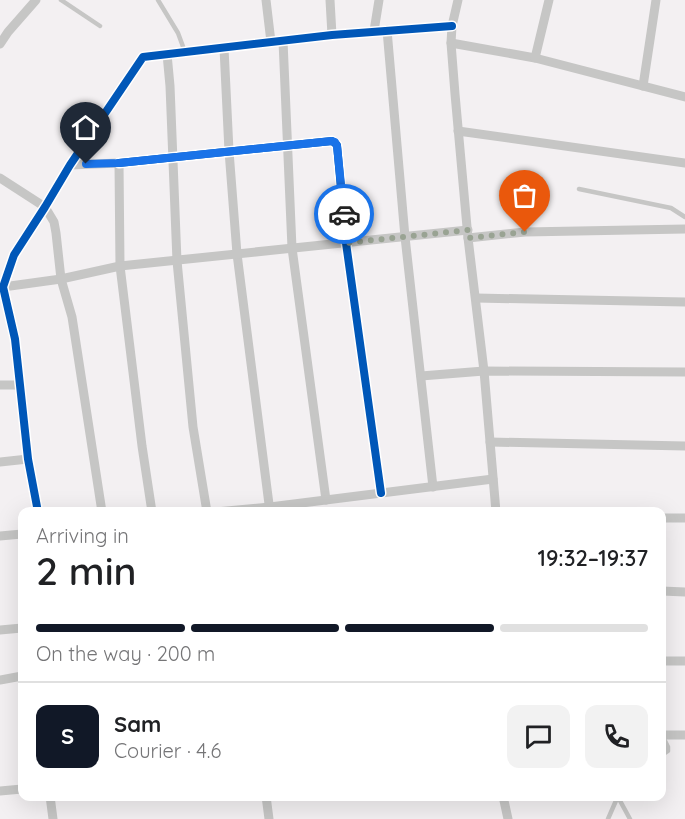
<!DOCTYPE html>
<html lang="en">
<head>
<meta charset="utf-8">
<style>
	:root { --surface:#fff; --page:#f2f2f2; --text:#202124; --muted:#757577; --line:#e0e0e0; --accent:#111827 }
	body { margin:0; font-family:Quicksand,sans-serif; background:var(--page); color:var(--text); height:100vh; display:flex; flex-direction:column; font-size:22px; white-space:nowrap }
	* { box-sizing:border-box; margin:0 }
	p { font-size:20px; color:var(--muted) }
	.icon { flex:none; width:33px; height:33px; fill:none; stroke:currentColor; stroke-width:2; stroke-linecap:round; stroke-linejoin:round }
	.map { position:relative; flex:1; overflow:hidden }
	.side { position:absolute; left:18px; top:507px; width:648px; height:294px; display:flex; flex-direction:column; background:var(--surface); border-radius:12px; box-shadow:0 6px 24px #0002 }
	.side>* { flex:none }
	.pin { position:absolute; display:grid; place-items:center; width:51px; height:51px; color:#fff; margin:-62px -26px; border-radius:50% 50% 50% 0; rotate:-45deg; box-shadow:0 0 6px #0007 }
	.pin .icon { rotate:45deg }
	.courier { position:absolute; display:grid; place-items:center; width:60px; height:60px; margin:-30px; border:4px solid #1a73e8; border-radius:50%; background:#fff; color:#222; box-shadow:0 2px 8px #0007 }
	.headline em { font-style:normal; font-weight:600 }
	.headline div { display:flex; flex-direction:column-reverse }
	.headline { display:flex; align-items:center; justify-content:space-between; height:102px; padding:0 18px }
	h1 { font-size:39px; font-weight:600; line-height:45px }
	.bar { display:grid; grid-template-columns:repeat(4,1fr); gap:9px 6px; align-content:center; height:72px; padding:0 18px }
	.bar i { height:8px; border-radius:4px; background:var(--line) }
	.bar .current { background:var(--accent) }
	.bar p { grid-column:span 4 }
	.line { display:flex; align-items:center; gap:15px; padding:0 18px; border-top:2px solid var(--line) }
	.line div { flex:1 }
	.round { display:grid; place-items:center; flex:none; width:63px; height:63px; border-radius:12px; background:var(--page) }
	.map>svg:first-child { display:block }
</style>
</head>
<body>
<div class="map">
<svg width="685" height="819" viewBox="0 0 685 819">
	<rect width="100%" height="100%" fill="#f3f0f2"/>
	<g fill="none" stroke-linecap="round" stroke-linejoin="round">
		<g stroke="#c6c6c5" stroke-width="4.5">
			<path d="M61 0 100 26"/>
			<path d="M158 0 178 33 185 52"/>
			<path d="M579 189 671 208 685 217"/>
			<path d="M662 735 668 747V751L662 755"/>
			<path d="M618 797 630 819"/>
			<path d="M608 819 618 796"/>
		</g>
		<g stroke="#c6c6c5" stroke-width="9">
			<path d="M266 0 271 42"/>
			<path d="M330 0 332 35"/>
			<path d="M458 0 452 26 451 43 455 94 468 238 484 371 496 512"/>
			<path d="M387 30 405 237 433 487"/>
			<path d="M374 31 379 0"/>
			<path d="M283 41 292 248 326 500"/>
			<path d="M451 43 535 58 685 97"/>
			<path d="M0 44 8 32 36 0"/>
			<path d="M224 48 229 151 237 254 270 512"/>
			<path d="M167 54 170 86 177 261 193 427 207 512"/>
			<path d="M535 58 549 0"/>
			<path d="M643 86 656 0"/>
			<path d="M458 131 685 163"/>
			<path d="M119 163 332 141 337 145 346 243 381 493"/>
			<path d="M70 165 119 163 120 266 142 446 152 512"/>
			<path d="M0 178 45 207 54 222 56 233 61 279 72 317 102 512"/>
			<path d="M468 238 525 232 685 229"/>
			<path d="M3 287 61 279 120 266 468 230"/>
			<path d="M476 298 685 302"/>
			<path d="M421 376 484 371 685 372"/>
			<path d="M0 385H19"/>
			<path d="M490 442 685 446"/>
			<path d="M0 462 28 459"/>
			<path d="M38 512 28 459 15 339 3 287 14 255 45 207 70 165 143 57 332 35 452 26"/>
			<path d="M216 512 270 507 493 479"/>
			<path d="M662 518H685"/>
			<path d="M0 536 22 534"/>
			<path d="M662 591 685 592"/>
			<path d="M0 630 22 628"/>
			<path d="M662 661H685"/>
			<path d="M0 680 22 676"/>
			<path d="M662 735H685"/>
			<path d="M0 791 22 789"/>
			<path d="M50 796 53 819"/>
			<path d="M266 796 269 819"/>
			<path d="M503 796 508 819"/>
		</g>
		<defs>
			<g id="cycleway">
				<path d="M119 163 332 141 337 145 346 243 381 493"/>
				<path d="M38 512 28 459 15 339 3 287 14 255 45 207 70 165 143 57 332 35 452 26"/>
			</g>
		</defs>
		<use href="#cycleway" stroke="#fff" stroke-width="11"/>
		<use href="#cycleway" stroke="#0057b8" stroke-width="8"/>
	</g>
	<g fill="none" stroke-linecap="round" stroke-linejoin="round">
		<path stroke="#99a393" stroke-width="6" stroke-dasharray="0 10.8" d="M344 214 346 243 468 230V238L525 232"/>
		<path stroke="#1a73e8" stroke-width="8" d="M86 164 119 163 332 141 335 142 337 146 344 214"/>
	</g>
</svg>
<div class="pin" style="left:525px;top:232px;background:#ea580c"><svg class="icon" aria-label="bag" viewBox="0 0 24 24"><path d="M5 8h14l-1 12H6zM9 8a3 3 0 0 1 6 0"/></svg></div>
<div class="pin" style="left:86px;top:164px;background:#1f2937"><svg class="icon" aria-label="home" viewBox="0 0 24 24"><path d="M3 11l9-7 9 7M6 9v11h12V9"/></svg></div>
<div class="courier" style="left:344px;top:214px"><svg class="icon" aria-label="car" viewBox="0 0 24 24"><path d="M5 17H2v-5l4-1 3-4h7l3 4 3 1v5h-3M9 17h6M6 11h13"/><circle cx="7" cy="17" r="2"/><circle cx="17" cy="17" r="2"/></svg></div>
<section class="side">
<div class="headline"><div><h1>2 min</h1><p>Arriving in</p></div><em>19:32–19:37</em></div>
<div class="bar"><i class="current"></i><i class="current"></i><i class="current"></i><i></i><p>On the way · 200 m</p></div>
<div class="line" style="height:108px"><b class="round" style="background:var(--accent);color:#fff">S</b><div><b>Sam</b><p>Courier · 4.6</p></div><a class="round"><svg class="icon" aria-label="chat" viewBox="0 0 24 24"><path d="M4 5h16v11H9l-5 4z"/></svg></a><a class="round"><svg class="icon" aria-label="phone" viewBox="0 0 24 24"><path d="M5 4h4l2 5-3 2q2 4 5 5l2-3 5 2v4C11 20 4 13 5 4z"/></svg></a></div>
</section>
</div>
</body>
</html>
